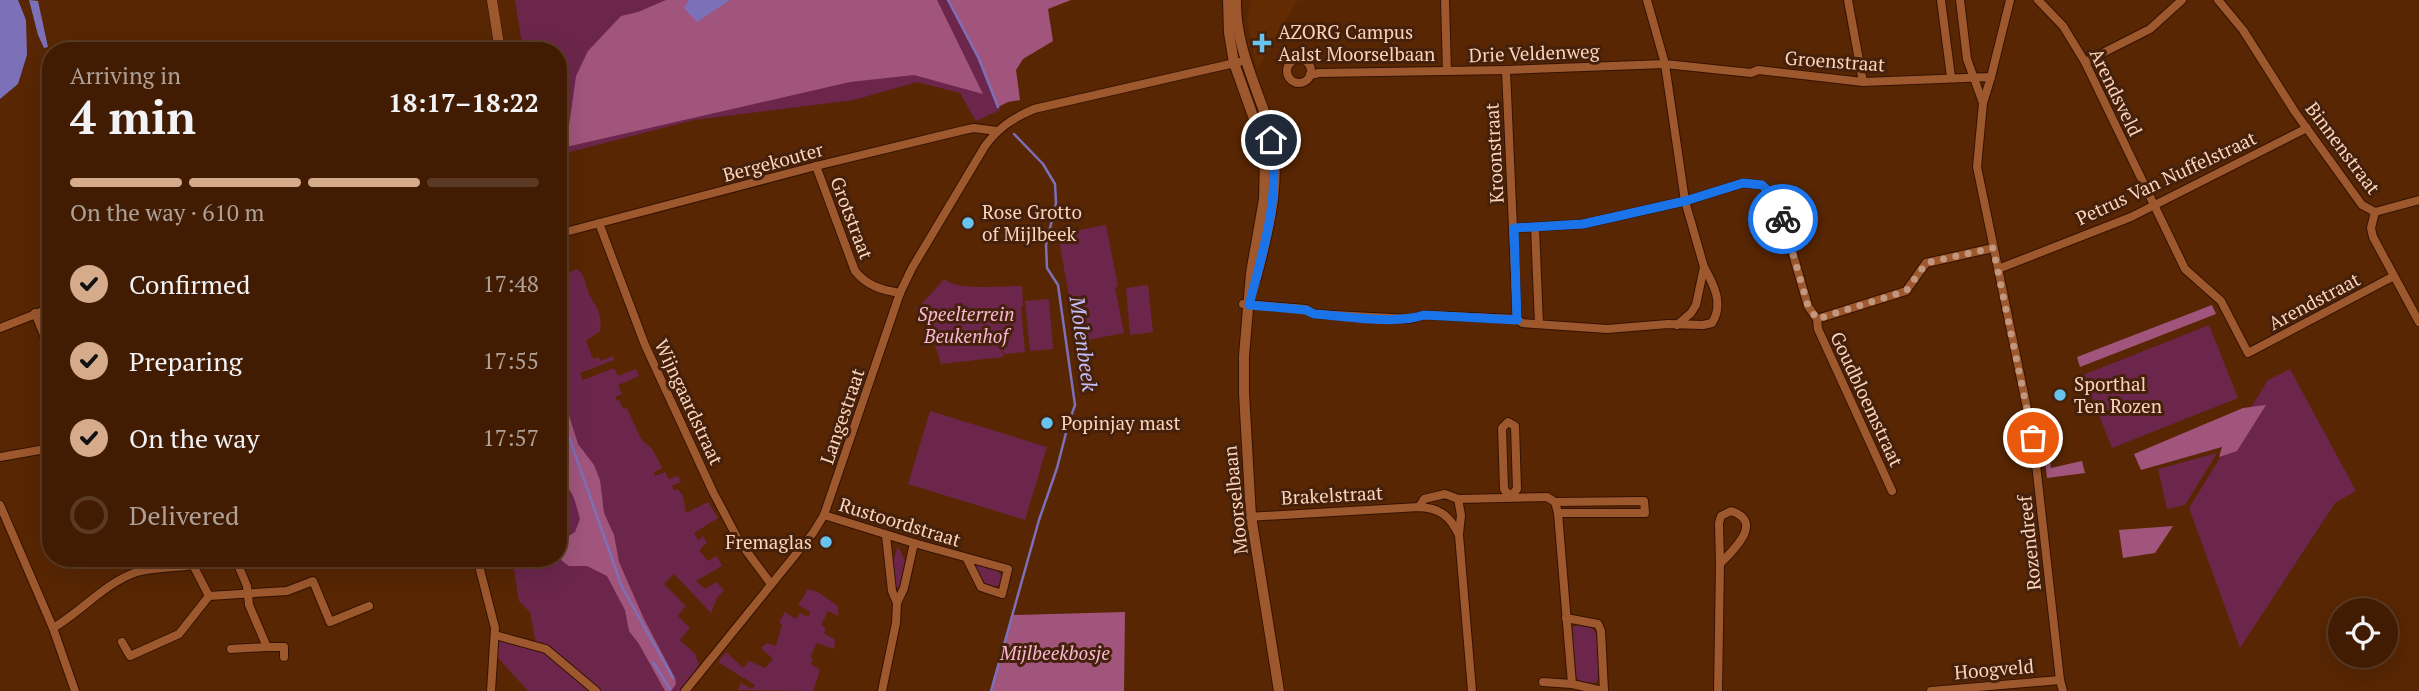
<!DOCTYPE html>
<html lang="en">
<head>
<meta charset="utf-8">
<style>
	:root { --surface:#421c02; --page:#49250c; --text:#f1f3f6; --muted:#aea199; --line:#5a3a24; --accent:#d6ab8b }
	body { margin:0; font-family:"PT Serif",serif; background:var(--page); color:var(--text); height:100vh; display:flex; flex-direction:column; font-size:26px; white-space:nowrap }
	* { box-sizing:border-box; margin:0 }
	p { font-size:23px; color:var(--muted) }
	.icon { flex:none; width:38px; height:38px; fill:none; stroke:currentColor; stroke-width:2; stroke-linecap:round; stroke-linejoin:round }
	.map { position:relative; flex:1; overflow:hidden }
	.sheet { position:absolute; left:42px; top:42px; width:525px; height:525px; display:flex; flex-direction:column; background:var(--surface); border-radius:28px; box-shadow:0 7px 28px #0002,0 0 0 2px var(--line) }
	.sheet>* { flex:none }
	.fabs { position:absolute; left:2328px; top:598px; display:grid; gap:14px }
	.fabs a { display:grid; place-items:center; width:70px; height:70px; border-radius:50%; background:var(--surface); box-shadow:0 7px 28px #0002,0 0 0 2px var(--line); font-size:35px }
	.pin { position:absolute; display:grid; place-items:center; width:60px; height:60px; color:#fff; margin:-30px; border:4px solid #fff; border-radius:50%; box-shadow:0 2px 7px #0007 }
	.courier { position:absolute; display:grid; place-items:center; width:70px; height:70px; margin:-35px; border:5px solid #1a73e8; border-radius:50%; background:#fff; color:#222; box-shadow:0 2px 9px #0007 }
	.headline em { font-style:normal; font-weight:600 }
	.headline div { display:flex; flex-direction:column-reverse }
	.headline { display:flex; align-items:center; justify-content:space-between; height:119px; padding:0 28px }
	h1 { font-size:46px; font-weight:600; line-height:52px }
	.bar { display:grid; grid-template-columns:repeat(4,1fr); gap:10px 7px; align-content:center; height:84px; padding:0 28px }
	.bar i { height:9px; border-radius:5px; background:var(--line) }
	.bar .selected { background:var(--accent) }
	.bar p { grid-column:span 4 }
	ol { padding:0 28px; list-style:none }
	li { display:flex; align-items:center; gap:21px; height:77px }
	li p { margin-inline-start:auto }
	li .icon { padding:7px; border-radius:50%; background:var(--accent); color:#111; stroke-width:4 }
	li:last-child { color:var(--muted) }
	li i { width:38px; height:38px; border:4px solid var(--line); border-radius:50% }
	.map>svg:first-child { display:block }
</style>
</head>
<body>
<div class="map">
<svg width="2419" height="691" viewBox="0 0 2419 691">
	<rect width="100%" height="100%" fill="#582603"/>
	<path fill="#622b02" d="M1252 0H1306L1297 1 1257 71 1247 20Z"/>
	<g fill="#6c264c">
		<path d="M515 0H948L979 59 1000 110 976 121 960 93 917 82 854 100 694 120 558 155V51H523Z"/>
		<path d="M1106 225 1118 286 1115 288 1124 333 1077 342 1058 234Z"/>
		<path d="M577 269C585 276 584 279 587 288 593 307 603 308 600 331L586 341 593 359 599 357 600 361 613 356 614 360 580 373 583 380 614 368 618 376 636 369 639 376 618 385 622 394 615 397 617 401 619 400 623 409 627 408 641 439 653 450 662 468 654 472 655 476 665 472 669 479 678 476 681 482 672 486 674 491 678 489 683 496 686 513 708 502 718 518 694 533 698 540 703 536 707 543 699 550 708 561 717 556 722 566 696 581 705 589 716 582 724 590 717 598 711 613 674 574 664 584 686 606 678 616 690 628 680 640 695 654 699 664 684 691H528L492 651 495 635 536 644 530 612 519 601 512 558H558V270L567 274Z"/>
		<path d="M944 279C957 291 1003 286 1022 286L1023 305 1021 307 1025 352 1004 354 1002 343 1003 357 941 364 927 319 915 309 919 307Z"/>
		<path d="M1148 285 1153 332 1130 335 1126 288Z"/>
		<path d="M1049 299 1053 349 1030 351 1025 301Z"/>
		<path d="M2209 325 2238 398 2112 448 2083 375Z"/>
		<path d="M2290 369 2356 491 2335 503 2240 648 2189 508 2268 380Z"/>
		<path d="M930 411 1047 447 1025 520 908 484Z"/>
		<path d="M2217 453 2185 505 2167 509 2158 469Z"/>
		<path d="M898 546 905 561 901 585 896 588 893 562Z"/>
		<path d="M973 562 992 567 1003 577 1000 585 991 587 982 583Z"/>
		<path d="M808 589 818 592 838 606V616L828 611 821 625 826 628 824 633 835 640 834 649 817 643 810 657 813 659 811 664 820 670 813 691 738 690 741 683 752 689 755 685 718 662 726 652 743 668 749 661 765 668 773 659 761 648 767 643 776 646 782 625 779 622 785 612 796 619 800 613 808 617 810 612 798 605Z"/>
		<path d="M1579 625 1590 626 1596 633 1600 676 1595 683 1581 682 1575 676 1571 630 1573 627Z"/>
	</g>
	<g fill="#a1557c">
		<path d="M666 0H937L983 94 914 75 850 82 566 147 576 76 588 51 621 16 638 12Z"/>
		<path d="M949 0H1071L1048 9 1053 41 1023 59 1016 70 1020 100 1008 102 998 107 979 59Z"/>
		<path d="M2212 305 2216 314 2080 367 2077 357Z"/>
		<path d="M558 380 578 444 594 465 600 480 604 513 614 535 619 562 644 619 675 678 676 684 671 691H665L639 644 629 631 625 610 607 576 587 566H569L561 560 564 539 575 532 580 519C576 506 574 486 558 482Z"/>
		<path d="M2266 405 2237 451 2219 457 2222 447 2141 470 2134 454 2243 408Z"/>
		<path d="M2045 461H2050L2051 468 2082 461 2085 473 2047 478Z"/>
		<path d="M2173 526 2155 553 2123 558 2119 530Z"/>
		<path d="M1125 612 1124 691H991L1013 615Z"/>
	</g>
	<g fill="#7c70b9">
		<path d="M0 0H18L26 20 27 55 18 84 0 99Z"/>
		<path d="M29 0 38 1 48 47 44 48 38 35Z"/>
		<path d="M689 0H730L697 22 684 8Z"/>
	</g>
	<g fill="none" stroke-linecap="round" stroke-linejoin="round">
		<g stroke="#7c70b9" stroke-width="2.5">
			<path d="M948 0 979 59 998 107"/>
			<path d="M558 406 622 587 673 678"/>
			<path d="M653 662 670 689"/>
			<path d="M991 691 1039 520 1057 468 1068 425 1075 405 1058 285 1047 268 1046 245 1056 203 1055 184 1043 164 1014 134"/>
		</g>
		<defs>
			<g id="minor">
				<path d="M1445 0 1447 71"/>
				<path d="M1647 0 1665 64 1751 73 1758 70 1863 82 1991 77 2010 0"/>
				<path d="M1848 0 1863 82"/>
				<path d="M1941 0 1951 77"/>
				<path d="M1960 0 1967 59 1983 103"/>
				<path d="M2038 0 2063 26 2085 62 2185 269 2221 301 2248 353 2394 276"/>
				<path d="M2218 0 2243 30 2295 112 2362 205 2375 212"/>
				<circle cx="1299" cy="71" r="12"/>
				<path d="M2085 62 2150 29 2182 0"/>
				<path d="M1506 70 1517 319"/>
				<path d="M1310 75 1319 73 1506 70 1665 64 1685 201 1704 267 1696 305 1691 313 1677 325"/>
				<path d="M1991 77 1983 103 1977 167 2033 437 2060 680 2063 691"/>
				<path d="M816 166 855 271C867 286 882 290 900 293"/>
				<path d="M2375 212 2371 228 2373 237 2419 322"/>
				<path d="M2375 212 2419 200"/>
				<path d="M599 223 645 345 713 492 739 541 771 584"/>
				<path d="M1535 227 1539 324"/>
				<path d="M1514 228 1583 224 1685 201 1743 183 1762 185 1777 199 1808 306 1817 319 1818 329 1892 491"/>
				<path d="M558 234 816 166 964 130 974 128 997 131"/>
				<path d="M1998 269 2131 217 2307 128"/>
				<path d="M1243 304 1306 309 1314 314 1410 319 1424 315 1517 319 1522 323 1607 329 1668 324 1703 325 1712 323C1724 304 1714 285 1704 267"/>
				<path d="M35 313 51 352"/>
				<path d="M1817 319 1906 291 1926 263 1993 248"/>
				<path d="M0 328 51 308"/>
				<path d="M1508 422 1515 426 1517 489 1510 497 1504 489 1502 428Z"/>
				<path d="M0 457 51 448"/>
				<path d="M1458 499 1461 515 1459 534"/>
				<path d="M1555 502 1644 501 1645 513H1558"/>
				<path d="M0 505 53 628 75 691"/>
				<path d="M1419 507 1424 499 1445 494 1458 499 1547 497 1555 502 1558 513 1572 684 1603 691"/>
				<path d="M1731 511C1765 522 1733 550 1720 564L1719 523 1721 516Z"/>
				<path d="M824 515 914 543 1008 569 1002 594 981 587 967 559"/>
				<path d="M1247 517 1419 507C1440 508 1450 516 1459 535L1472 691"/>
				<path d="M886 535 892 591 897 603"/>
				<path d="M193 558V565L209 596 287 591 313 581 330 622 369 606"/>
				<path d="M235 558 247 586 249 605 267 647H284V657"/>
				<path d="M477 558 495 628 491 691"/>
				<path d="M1566 618 1598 624 1601 631 1604 691"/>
				<path d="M53 628C81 612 106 582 137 572 154 567 175 568 193 565"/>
				<path d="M495 635 546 649 596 691"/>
				<path d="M122 642 130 656 179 634 209 596"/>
				<path d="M231 649 267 647"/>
				<path d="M1543 682 1572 684"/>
				<path d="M685 691 813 533 824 515 900 293 912 268 985 146C998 128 1013 118 1034 109L1239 62"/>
				<path d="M882 691 896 623 897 603 904 588 914 543"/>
				<path d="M1718 691 1720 564"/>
				<path d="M1931 691 2060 680"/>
			</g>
			<path id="tertiary" d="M492 0 500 51"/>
			<g id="secondary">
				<path d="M1228 0 1229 33 1234 63 1263 144 1265 159 1264 199 1251 273 1244 356V393L1251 516 1279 691"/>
				<path d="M1236 0C1235 40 1252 77 1265 114 1285 168 1270 225 1256 278"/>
			</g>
		</defs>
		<use href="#minor" stroke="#351200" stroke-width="10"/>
		<use href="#tertiary" stroke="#351200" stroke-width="11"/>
		<use href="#secondary" stroke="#351200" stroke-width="12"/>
		<use href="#minor" stroke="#9d582e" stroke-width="8"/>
		<use href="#tertiary" stroke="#9d582e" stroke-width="10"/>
		<use href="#secondary" stroke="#9d582e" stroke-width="10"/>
	</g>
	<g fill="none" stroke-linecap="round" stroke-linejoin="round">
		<path stroke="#c3977d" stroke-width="7" stroke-dasharray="0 12.6" d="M1783 219 1808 306 1817 319 1906 291 1926 263 1993 248 2033 438"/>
		<path stroke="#1a73e8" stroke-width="9" d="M1271 140C1281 196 1263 251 1249 305L1306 310 1314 314C1346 316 1394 325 1424 315L1517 320 1514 228 1583 224 1685 201 1743 183 1762 185 1777 199 1783 219"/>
	</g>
	<g fill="#66c4ef" stroke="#45210b" stroke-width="2.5">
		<path d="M1258.5 32.5h7v7h7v7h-7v7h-7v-7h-7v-7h7z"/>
		<circle cx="968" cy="223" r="7"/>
		<circle cx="2060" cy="395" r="7"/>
		<circle cx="1047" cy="423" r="7"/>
		<circle cx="826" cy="542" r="7"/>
	</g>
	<g text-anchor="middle" stroke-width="6" stroke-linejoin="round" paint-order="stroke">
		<g font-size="19" fill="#fcd4be" stroke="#45210b" text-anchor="start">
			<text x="1278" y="39">AZORG Campus<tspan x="1278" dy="22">Aalst Moorselbaan</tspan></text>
			<text x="982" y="219">Rose Grotto<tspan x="982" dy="22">of Mijlbeek</tspan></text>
			<text x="2074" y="391">Sporthal<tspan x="2074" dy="22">Ten Rozen</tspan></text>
			<text x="1061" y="430">Popinjay mast</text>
			<text x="812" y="549" text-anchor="end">Fremaglas</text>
		</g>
		<g font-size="19" fill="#fcd4be" stroke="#45210b">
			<text transform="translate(1534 53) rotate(-2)" y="7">Drie Veldenweg</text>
			<text transform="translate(1835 61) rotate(4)" y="7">Groenstraat</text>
			<text transform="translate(2116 92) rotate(64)" y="7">Arendsveld</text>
			<text transform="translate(2343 148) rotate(53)" y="7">Binnenstraat</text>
			<text transform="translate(1494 153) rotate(-93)" y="7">Kroonstraat</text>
			<text transform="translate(773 162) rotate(-15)" y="7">Bergekouter</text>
			<text transform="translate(2166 178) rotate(-25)" y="7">Petrus Van Nuffelstraat</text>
			<text transform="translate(852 218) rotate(69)" y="7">Grotstraat</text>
			<text transform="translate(2314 301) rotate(-28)" y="7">Arendstraat</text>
			<text transform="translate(1867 399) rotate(65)" y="7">Goudbloemstraat</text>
			<text transform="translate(689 402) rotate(65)" y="7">Wijngaardstraat</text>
			<text transform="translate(842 416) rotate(-71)" y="7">Langestraat</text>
			<text transform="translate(1332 495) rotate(-3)" y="7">Brakelstraat</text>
			<text transform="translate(1235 500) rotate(-96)" y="7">Moorselbaan</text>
			<text transform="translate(900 522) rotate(17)" y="7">Rustoordstraat</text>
			<text transform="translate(2029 543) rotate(-96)" y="7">Rozendreef</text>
			<text transform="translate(1994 669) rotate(-5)" y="7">Hoogveld</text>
		</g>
		<g font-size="19" font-style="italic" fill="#f9b8d6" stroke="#45210b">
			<text x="966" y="321">Speelterrein<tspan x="966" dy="22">Beukenhof</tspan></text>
			<text x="1055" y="660">Mijlbeekbosje</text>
		</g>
		<g font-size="21" font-style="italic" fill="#c5befa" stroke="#45210b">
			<text transform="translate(1083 344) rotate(82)" y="7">Molenbeek</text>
		</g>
	</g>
</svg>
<div class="fabs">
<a><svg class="icon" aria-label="locate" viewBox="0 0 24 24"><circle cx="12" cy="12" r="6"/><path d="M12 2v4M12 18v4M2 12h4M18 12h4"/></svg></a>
</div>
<div class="pin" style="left:2033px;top:438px;background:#ea580c"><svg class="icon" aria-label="bag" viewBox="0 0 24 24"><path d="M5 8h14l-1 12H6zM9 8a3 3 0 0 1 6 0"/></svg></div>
<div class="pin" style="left:1271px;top:140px;background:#1f2937"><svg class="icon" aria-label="home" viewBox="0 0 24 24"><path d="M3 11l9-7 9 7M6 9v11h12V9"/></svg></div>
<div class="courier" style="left:1783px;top:219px"><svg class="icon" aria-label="bike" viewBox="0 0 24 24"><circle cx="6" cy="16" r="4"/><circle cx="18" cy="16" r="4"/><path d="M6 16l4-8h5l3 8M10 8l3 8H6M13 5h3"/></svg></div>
<section class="sheet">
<div class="headline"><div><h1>4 min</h1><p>Arriving in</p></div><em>18:17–18:22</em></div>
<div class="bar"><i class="selected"></i><i class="selected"></i><i class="selected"></i><i></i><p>On the way · 610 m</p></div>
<ol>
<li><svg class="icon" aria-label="check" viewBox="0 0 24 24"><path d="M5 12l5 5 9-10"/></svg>Confirmed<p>17:48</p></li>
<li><svg class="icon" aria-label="check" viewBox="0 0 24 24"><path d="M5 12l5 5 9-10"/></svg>Preparing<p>17:55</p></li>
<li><svg class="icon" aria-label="check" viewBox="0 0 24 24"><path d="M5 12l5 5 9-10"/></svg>On the way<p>17:57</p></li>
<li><i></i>Delivered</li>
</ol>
</section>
</div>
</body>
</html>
